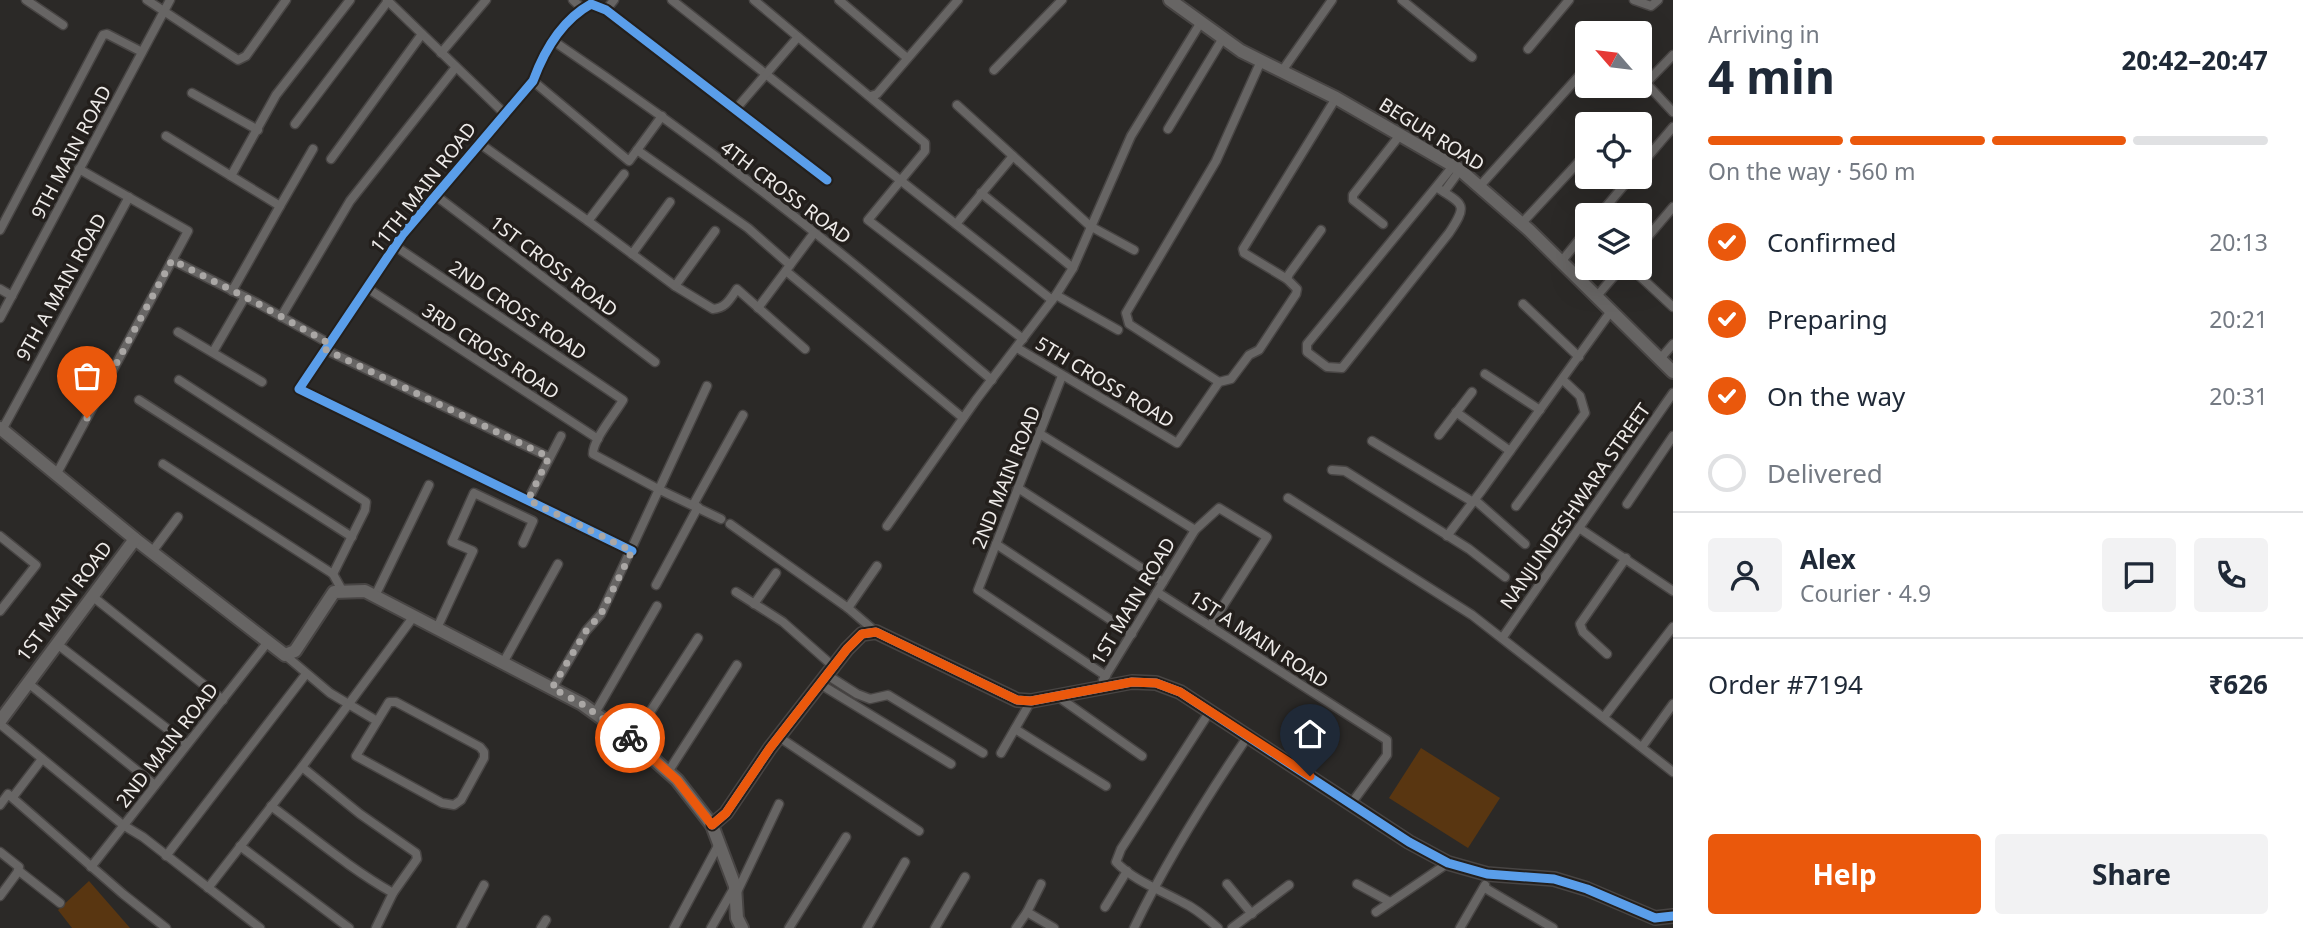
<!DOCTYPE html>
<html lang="en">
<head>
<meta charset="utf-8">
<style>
	:root { --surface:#fff; --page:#f2f2f3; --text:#1f2937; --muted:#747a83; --line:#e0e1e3; --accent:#ea580c }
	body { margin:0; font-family:"Noto Sans",sans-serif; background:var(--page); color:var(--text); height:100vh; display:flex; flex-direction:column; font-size:26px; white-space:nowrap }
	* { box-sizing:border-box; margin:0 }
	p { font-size:23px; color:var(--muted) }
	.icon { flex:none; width:38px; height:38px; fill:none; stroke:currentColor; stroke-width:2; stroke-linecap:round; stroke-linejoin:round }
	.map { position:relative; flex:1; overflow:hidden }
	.details { display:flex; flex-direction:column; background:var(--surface); width:630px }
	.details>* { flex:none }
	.needle { width:46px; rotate:298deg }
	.tools { position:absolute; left:1575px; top:21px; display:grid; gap:14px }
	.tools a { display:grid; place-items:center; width:77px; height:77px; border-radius:7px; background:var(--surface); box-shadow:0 7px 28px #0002; font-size:35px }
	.pin { position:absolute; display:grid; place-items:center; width:60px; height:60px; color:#fff; margin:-72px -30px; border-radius:50% 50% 50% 0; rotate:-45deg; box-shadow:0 0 7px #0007 }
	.pin .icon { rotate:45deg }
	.courier { position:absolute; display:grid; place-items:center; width:70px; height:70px; margin:-35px; border:5px solid #ea580c; border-radius:50%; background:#fff; color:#222; box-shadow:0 2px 9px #0007 }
	.summary em { font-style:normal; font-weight:700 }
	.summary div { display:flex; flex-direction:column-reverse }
	.summary { display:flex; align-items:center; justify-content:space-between; height:119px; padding:0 35px }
	h1 { font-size:46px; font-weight:700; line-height:52px }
	.bar { display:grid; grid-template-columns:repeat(4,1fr); gap:10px 7px; align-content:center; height:84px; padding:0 35px }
	.bar i { height:9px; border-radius:5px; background:var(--line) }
	.bar .current { background:var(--accent) }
	.bar p { grid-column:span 4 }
	.line { display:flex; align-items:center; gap:18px; padding:0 35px; border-top:2px solid var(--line) }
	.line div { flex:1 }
	.round { display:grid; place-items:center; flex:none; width:74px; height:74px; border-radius:7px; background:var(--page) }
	ol { padding:0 35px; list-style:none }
	li { display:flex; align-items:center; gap:21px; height:77px }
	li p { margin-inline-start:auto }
	li .icon { padding:7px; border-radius:50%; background:var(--accent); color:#fff; stroke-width:4 }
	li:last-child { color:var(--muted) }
	li i { width:38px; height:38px; border:4px solid var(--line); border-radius:50% }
	.primary-button { display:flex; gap:14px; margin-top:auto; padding:14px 35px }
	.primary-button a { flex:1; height:80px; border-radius:7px; background:var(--accent); color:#fff; font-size:28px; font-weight:700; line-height:80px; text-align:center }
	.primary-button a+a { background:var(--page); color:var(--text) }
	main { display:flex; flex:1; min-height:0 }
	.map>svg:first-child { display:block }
</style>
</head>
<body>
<main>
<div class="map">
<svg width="1673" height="928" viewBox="0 0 1673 928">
	<rect width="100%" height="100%" fill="#2b2927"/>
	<g fill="#593611">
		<path d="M1421 748 1500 798 1468 848 1389 798Z"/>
		<path d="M89 881 130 928H72L58 910Z"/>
	</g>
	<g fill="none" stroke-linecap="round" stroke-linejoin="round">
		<defs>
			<g id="street">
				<path d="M26 0 63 25"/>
				<path d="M147 0 238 60 246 56 286 0"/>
				<path d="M387 0 504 113"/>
				<path d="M573 0 583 9"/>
				<path d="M672 0 1052 300"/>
				<path d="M754 0 925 143V151L868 220 1023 339"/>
				<path d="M839 0 907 58"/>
				<path d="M1402 0 1472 57"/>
				<path d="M1634 0 1651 6 1658 0"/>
				<path d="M606 10 614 0"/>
				<path d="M552 40C654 109 753 182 849 260 897 299 944 340 992 380"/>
				<path d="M1528 49 1569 0"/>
				<path d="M441 53 486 0"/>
				<path d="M1673 55 1646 83 1673 112"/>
				<path d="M994 70 1062 0"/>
				<path d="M1282 71 1332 0"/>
				<path d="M533 81 629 161 662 116"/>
				<path d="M192 93 258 130"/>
				<path d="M871 96 877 94 958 0"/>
				<path d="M957 105 1090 226 1134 250"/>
				<path d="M735 110 798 37"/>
				<path d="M295 124 388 1"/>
				<path d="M1614 124 1615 123"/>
				<path d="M1168 129 1223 38"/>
				<path d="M166 136 231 176"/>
				<path d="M479 143 588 221"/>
				<path d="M637 150 748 228 790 265"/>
				<path d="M331 159 422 34"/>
				<path d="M1640 166 1673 127"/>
				<path d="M624 174 588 221 675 286 713 309C726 308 730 299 737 289L805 349"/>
				<path d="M1436 187C1463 205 1469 203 1449 233L1342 368 1327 367 1307 352V344L1436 187 1453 166"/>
				<path d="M1479 187 1587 67"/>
				<path d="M1444 192 1460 170"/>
				<path d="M981 193 1073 268"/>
				<path d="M435 195 655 362"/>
				<path d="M280 206 313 149"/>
				<path d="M1599 215 1631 177"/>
				<path d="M1522 223 1587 153"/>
				<path d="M956 224 1013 156"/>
				<path d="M1383 224 1353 200V195L1400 135"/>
				<path d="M0 230 103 35 107 34 142 52"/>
				<path d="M395 246 623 400C615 414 593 439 593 454L660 490 721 519"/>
				<path d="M1640 246 1673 207"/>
				<path d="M632 254 670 202"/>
				<path d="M172 260 257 303 330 344"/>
				<path d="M1561 262 1587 230"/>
				<path d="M1631 268 1673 307"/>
				<path d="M786 271 963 418"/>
				<path d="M1287 279 1244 253 1243 249 1336 98"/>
				<path d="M675 286 715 231"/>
				<path d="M367 288 598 439"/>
				<path d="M0 289 12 296"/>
				<path d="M232 291 280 206 231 176 276 95 350 0"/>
				<path d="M1056 295 1118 330"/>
				<path d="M1597 296 1621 268"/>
				<path d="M1523 304 1579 357"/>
				<path d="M758 308 814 233"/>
				<path d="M281 317 350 201 456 67"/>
				<path d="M0 318 170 0"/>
				<path d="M178 332 262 382"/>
				<path d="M1017 348 1177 443 1219 382 1231 379 1249 355 1259 350 1296 294 1297 289 1287 279 1289 274 1321 230"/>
				<path d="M326 350 549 457"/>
				<path d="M213 352 245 297"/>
				<path d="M1660 359 1673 344"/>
				<path d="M1485 374 1540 410"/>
				<path d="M1062 376 978 590 1106 676"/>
				<path d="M179 380 366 502 365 510 333 574"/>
				<path d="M1219 382 1129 324 1126 313 1216 161 1261 61"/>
				<path d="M139 400 352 537"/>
				<path d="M1456 412 1510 451"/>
				<path d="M2 430 129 197"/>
				<path d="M1040 434 1195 530"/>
				<path d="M1439 435 1472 392"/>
				<path d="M1372 441 1473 502"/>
				<path d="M163 464 333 574 343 592"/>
				<path d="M1332 470 1345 471 1469 549 1505 577"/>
				<path d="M56 475 188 231 79 169"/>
				<path d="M1018 488 1163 582"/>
				<path d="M1288 498 1472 615 1673 772"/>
				<path d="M528 500 561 436"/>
				<path d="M1475 500 1525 544"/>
				<path d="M1627 504 1673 436"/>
				<path d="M693 505 743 415"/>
				<path d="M1516 506 1585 413 1580 396 1563 380"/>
				<path d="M730 524 848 608 876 632"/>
				<path d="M887 526 976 400 1056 295 1073 268 1131 136 1201 22"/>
				<path d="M1579 528 1673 591"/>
				<path d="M0 536 36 565 0 611"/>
				<path d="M1447 536 1482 490 1611 311"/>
				<path d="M996 544 1132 634"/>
				<path d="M632 551 299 389 403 234 533 81C544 51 562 20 591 4L606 10 827 180"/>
				<path d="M152 552 178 517"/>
				<path d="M656 585 698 507"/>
				<path d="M736 592 783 622 834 667"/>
				<path d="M1157 592 1387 740V755L1351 804"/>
				<path d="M92 596 223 700"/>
				<path d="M375 596 429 485"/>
				<path d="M754 604 776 573"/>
				<path d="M848 608 877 566"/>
				<path d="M437 628 473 551 452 542 474 493 533 521 523 543"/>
				<path d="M1503 637 1673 393"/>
				<path d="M57 644 187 744"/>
				<path d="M1607 654 1583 632 1580 624 1626 558"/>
				<path d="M285 655 330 693 377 721"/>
				<path d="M503 663 558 564"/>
				<path d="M827 675 857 694 870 699 888 695 983 753"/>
				<path d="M1103 680 1195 530 1219 508 1267 537 1210 626"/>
				<path d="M28 683 155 785"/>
				<path d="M820 684 951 764"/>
				<path d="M552 689 586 631 601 614 707 386"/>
				<path d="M1057 696 1142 756"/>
				<path d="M389 702H396L480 747 484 752V758L461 800 454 805 442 803 356 756Z"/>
				<path d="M1210 711 1121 849 1116 862C1133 880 1160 890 1182 902 1195 908 1207 918 1218 928"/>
				<path d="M595 713 657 606"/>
				<path d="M1604 717 1673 627"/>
				<path d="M0 724 123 825 143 837 260 928"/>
				<path d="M1015 729 1106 786"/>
				<path d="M779 737 919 831"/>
				<path d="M632 740 698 638"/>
				<path d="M1642 747 1673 704"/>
				<path d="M1001 753 1031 701"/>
				<path d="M668 772 737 665"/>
				<path d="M13 797 42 759"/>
				<path d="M0 805 8 794 123 894 166 928"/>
				<path d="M271 806C312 836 349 868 393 893L417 859 416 853 360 814 302 767"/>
				<path d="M240 846 349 928"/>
				<path d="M0 852 19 867 17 873 0 896"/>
				<path d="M166 856 306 674"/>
				<path d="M91 867 267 643"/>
				<path d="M19 871 60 903"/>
				<path d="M1227 884 1252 914"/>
				<path d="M1357 884 1390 902"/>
				<path d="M208 888 302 767 414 616"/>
				<path d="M1485 888 1553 928"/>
				<path d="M737 892 779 804"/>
				<path d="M1105 907 1127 871"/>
				<path d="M1027 912 1041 884"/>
				<path d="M1376 912 1448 863"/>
				<path d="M376 928 393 893"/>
				<path d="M461 928 484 885"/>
				<path d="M541 928 546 920"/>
				<path d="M674 928 719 844"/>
				<path d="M711 928 734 888"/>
				<path d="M789 928 846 837"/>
				<path d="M867 928 905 862"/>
				<path d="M935 928 965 877"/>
				<path d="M1016 928 1027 912 1054 928"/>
				<path d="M1134 928C1166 861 1206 798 1248 736"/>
				<path d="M1232 928 1289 885"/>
				<path d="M1460 928 1485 885"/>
			</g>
			<g id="secondary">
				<path d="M1170 0 1241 51 1336 98 1459 169 1529 230 1673 372"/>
				<path d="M0 428 135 539 285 655 295 651 334 592 365 591 582 704 632 740 677 780 712 825 735 886 737 918 742 928"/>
				<path d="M0 721 135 539"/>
				<path d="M712 825 726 813 770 748 847 649 862 634 876 632 1017 700 1031 701 1132 682 1156 683 1180 692 1409 842 1448 863 1487 874 1554 879 1587 889 1655 918 1673 916"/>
			</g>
		</defs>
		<use href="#street" stroke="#484544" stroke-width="11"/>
		<use href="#secondary" stroke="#484544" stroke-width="16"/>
		<use href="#street" stroke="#676564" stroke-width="8"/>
		<use href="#secondary" stroke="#676564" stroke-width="12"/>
		<defs>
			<g id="cycleway">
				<path d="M632 551 299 389 403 234 533 81C544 51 562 20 591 4L606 10 827 180"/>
				<path d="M712 825 726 813 770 748 847 649 862 634 876 632 1017 700 1031 701 1132 682 1156 683 1180 692 1409 842 1448 863 1487 874 1554 879 1587 889 1655 918 1673 916"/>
			</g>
		</defs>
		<use href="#cycleway" stroke="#231f1c" stroke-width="13"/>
		<use href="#cycleway" stroke="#5a9eea" stroke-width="9"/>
	</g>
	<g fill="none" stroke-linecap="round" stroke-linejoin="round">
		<path stroke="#aaa7a5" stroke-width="7" stroke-dasharray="0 12.6" d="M87 418 172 260 257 303 330 344 326 350 549 457 528 500 632 551 601 614 586 631 552 688 582 704 630 738"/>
		<path stroke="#ea580c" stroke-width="9" d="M630 738 677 780 712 825 726 813 770 748 847 649 862 634 876 632 1017 700 1031 701 1132 682 1156 683 1180 692 1310 776"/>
	</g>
	<g text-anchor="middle" stroke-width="7" stroke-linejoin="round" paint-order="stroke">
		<g font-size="19" fill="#eeebe9" stroke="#231f1c">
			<text transform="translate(1432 134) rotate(32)" y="7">BEGUR ROAD</text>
			<text transform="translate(71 152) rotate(-62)" y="7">9TH MAIN ROAD</text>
			<text transform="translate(423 187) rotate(-52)" y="7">11TH MAIN ROAD</text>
			<text transform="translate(786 192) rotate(37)" y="7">4TH CROSS ROAD</text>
			<text transform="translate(554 266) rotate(37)" y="7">1ST CROSS ROAD</text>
			<text transform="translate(61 287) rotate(-61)" y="7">9TH A MAIN ROAD</text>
			<text transform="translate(518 310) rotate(34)" y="7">2ND CROSS ROAD</text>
			<text transform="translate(491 351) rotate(33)" y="7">3RD CROSS ROAD</text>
			<text transform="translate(1105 382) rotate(31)" y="7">5TH CROSS ROAD</text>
			<text transform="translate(1006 477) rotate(-68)" y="7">2ND MAIN ROAD</text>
			<text transform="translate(1575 506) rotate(-55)" y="7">NANJUNDESHWARA STREET</text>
			<text transform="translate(64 601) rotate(-53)" y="7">1ST MAIN ROAD</text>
			<text transform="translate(1133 601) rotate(-59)" y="7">1ST MAIN ROAD</text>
			<text transform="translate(1259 639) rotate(33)" y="7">1ST A MAIN ROAD</text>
			<text transform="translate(167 745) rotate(-52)" y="7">2ND MAIN ROAD</text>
		</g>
	</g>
</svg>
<div class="tools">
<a><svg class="needle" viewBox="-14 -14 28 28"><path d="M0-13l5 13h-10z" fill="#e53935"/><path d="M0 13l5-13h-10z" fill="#747a83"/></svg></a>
<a><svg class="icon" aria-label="locate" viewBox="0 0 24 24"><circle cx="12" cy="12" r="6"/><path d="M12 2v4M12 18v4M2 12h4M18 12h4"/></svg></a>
<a><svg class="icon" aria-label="layers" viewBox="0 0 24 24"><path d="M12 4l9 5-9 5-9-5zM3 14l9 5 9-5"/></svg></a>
</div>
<div class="pin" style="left:87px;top:418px;background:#ea580c"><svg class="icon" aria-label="bag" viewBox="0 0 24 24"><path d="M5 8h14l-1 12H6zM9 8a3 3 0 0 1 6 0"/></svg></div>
<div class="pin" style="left:1310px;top:776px;background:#1f2937"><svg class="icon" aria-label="home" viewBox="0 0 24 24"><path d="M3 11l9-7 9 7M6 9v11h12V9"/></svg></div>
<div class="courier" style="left:630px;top:738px"><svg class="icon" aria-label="bike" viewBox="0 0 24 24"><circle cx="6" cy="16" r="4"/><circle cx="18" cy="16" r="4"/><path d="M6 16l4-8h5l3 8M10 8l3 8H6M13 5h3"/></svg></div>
</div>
<section class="details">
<div class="summary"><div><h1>4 min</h1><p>Arriving in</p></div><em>20:42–20:47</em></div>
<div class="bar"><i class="current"></i><i class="current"></i><i class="current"></i><i></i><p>On the way · 560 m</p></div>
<ol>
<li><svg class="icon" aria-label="check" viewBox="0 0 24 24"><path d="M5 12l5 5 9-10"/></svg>Confirmed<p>20:13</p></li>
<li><svg class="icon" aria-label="check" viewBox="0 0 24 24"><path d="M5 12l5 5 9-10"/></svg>Preparing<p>20:21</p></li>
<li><svg class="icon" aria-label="check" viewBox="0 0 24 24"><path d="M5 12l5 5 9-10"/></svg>On the way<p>20:31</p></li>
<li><i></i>Delivered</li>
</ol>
<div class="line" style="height:126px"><a class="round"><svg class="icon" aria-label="person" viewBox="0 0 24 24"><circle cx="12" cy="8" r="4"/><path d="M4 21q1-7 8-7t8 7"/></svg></a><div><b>Alex</b><p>Courier · 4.9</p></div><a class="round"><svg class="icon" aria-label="chat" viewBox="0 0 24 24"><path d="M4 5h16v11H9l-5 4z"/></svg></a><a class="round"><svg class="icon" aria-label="phone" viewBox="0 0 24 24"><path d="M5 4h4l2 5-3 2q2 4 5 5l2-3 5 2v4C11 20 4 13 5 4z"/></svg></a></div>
<div class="line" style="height:91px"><div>Order #7194</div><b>₹626</b></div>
<div class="primary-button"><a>Help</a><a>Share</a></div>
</section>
</main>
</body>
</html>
